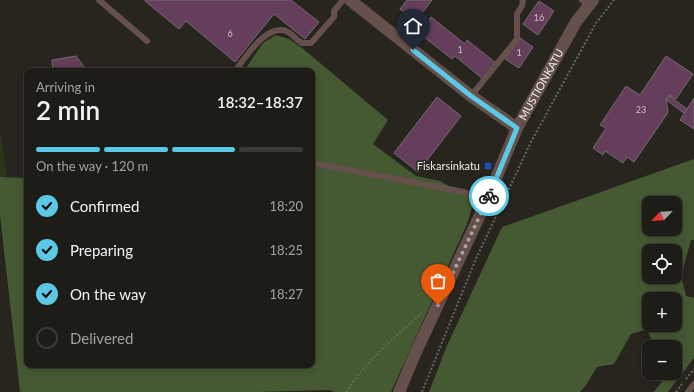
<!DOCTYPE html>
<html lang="en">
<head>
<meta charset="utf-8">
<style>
	:root { --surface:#1e1c17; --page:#262520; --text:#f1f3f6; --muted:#a1a1a1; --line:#3c3a36; --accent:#5bc8e6 }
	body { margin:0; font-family:Lato,sans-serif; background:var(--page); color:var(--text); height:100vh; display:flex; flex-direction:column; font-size:15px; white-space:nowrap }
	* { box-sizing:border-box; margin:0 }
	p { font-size:13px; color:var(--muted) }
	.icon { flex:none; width:22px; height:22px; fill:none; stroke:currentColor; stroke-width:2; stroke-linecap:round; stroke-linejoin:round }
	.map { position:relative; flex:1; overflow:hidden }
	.sheet { position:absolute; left:24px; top:68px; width:291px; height:300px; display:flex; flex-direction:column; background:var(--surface); border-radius:8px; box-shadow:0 2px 10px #0003,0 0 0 1px var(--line) }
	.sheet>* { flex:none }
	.needle { width:26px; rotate:245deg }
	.controls { position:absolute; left:642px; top:196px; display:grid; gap:8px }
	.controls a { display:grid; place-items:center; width:40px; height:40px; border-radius:8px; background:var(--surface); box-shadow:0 2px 10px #0003,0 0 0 1px var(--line); font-size:20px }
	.pin { position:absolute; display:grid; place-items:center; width:34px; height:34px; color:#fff; margin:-41px -17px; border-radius:50% 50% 50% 0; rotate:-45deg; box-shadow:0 0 4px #0007 }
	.pin .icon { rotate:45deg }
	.courier { position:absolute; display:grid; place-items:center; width:40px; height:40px; margin:-20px; border:3px solid #5bc8e6; border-radius:50%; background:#fff; color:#222; box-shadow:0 1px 5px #0007 }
	.head em { font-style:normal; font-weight:600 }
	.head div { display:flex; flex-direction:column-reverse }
	.head { display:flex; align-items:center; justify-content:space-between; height:68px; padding:0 12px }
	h1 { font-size:26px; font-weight:600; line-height:30px }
	.bar { display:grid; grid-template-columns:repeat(4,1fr); gap:6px 4px; align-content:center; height:48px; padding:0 12px }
	.bar i { height:5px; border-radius:3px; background:var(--line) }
	.bar .selected { background:var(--accent) }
	.bar p { grid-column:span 4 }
	ol { padding:0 12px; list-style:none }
	li { display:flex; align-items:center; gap:12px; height:44px }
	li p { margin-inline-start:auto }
	li .icon { padding:4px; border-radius:50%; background:var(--accent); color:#111; stroke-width:4 }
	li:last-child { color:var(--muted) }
	li i { width:22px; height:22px; border:2px solid var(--line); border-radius:50% }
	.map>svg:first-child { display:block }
</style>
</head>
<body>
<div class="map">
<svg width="694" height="392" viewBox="0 0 694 392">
	<rect width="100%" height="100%" fill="#28251f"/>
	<path fill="#273718" d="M0 130 7 177H0Z"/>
	<g fill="#455a32" fill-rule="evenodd">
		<path d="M276 35 289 39 301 47 388 120 373 144 416 176 440 181 474 200 467 224 391 392H335L329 390 256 392H20L0 215V177L27 178V365H312V71H244L263 43Z"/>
		<path d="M694 159V240H691L681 276 686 296 694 298V358L668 392H654L668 373H675V347H654L647 329 631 334 614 364 597 367 586 385 580 392H429L446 348 502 227ZM649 203H675V229H649ZM649 251H675V277H649ZM649 299H675V325H649Z"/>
	</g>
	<g fill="#643e5a" stroke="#736b70">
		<path d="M145 0H291L319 22 305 39 274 14 235 62 186 21 179 29 145 1Z"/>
		<path d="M407 0H432L416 21 400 9Z"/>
		<path d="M539 1 554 11 538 35 523 24Z"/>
		<path d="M431 17 465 44 467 40 496 63 483 79 455 56 452 59 419 33Z"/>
		<path d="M520 38 533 47 519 68 505 59Z"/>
		<path d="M76 56 87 71H53L52 60Z"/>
		<path d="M666 56 693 74 676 99 669 95V96L666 100 668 111 667 114 634 162 627 157 623 163 605 151 603 155 593 148 606 128 600 125 626 86 640 95Z"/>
		<path d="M669 96 687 109 684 113 666 100Z"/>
		<path d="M437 97 461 116 418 172 394 153Z"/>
		<path d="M694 98V129L680 120Z"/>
	</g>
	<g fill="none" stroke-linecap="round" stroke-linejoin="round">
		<g stroke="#686660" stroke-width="2" stroke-dasharray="2 2" stroke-linecap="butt">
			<path d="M686 379 694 369"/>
			<path d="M346 392C363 364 397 335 422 313"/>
			<path d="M422 392 475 261 531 142 596 23 614 0"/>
			<path d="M676 392 682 384"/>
		</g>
		<g stroke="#66504b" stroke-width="6">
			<path d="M99 0 147 41"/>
			<path d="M582 0 589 5"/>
			<path d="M235 71C246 57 266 24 286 31 292 33 296 40 302 43 304 43 309 43 311 43L334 17V11L343 0"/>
			<path d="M471 96 517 39V14L522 6 523 0"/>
			<path d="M312 163 464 192 486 202"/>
			<path d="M688 392 694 384"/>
		</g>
		<path stroke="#66504b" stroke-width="12" d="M350 0 471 96 517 128"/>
		<path stroke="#66504b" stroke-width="12" id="s1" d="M399 392 415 354 486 202 517 128 576 22 593 0"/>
	</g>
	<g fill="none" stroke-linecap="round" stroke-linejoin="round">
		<path stroke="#a9a6a2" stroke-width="4" stroke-dasharray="0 7.2" d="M438 305 489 196"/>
		<path stroke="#5bc8e6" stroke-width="5" d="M413 50 471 96 517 128 489 196"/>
	</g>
	<rect fill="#1a4fb4" stroke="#28251f" stroke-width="1.5" x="484" y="162" width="8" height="8" rx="2"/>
	<g text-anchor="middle" stroke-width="3" stroke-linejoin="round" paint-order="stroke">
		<g font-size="9" fill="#ccc0c4">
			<text x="539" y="21">16</text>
			<text x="230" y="37">6</text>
			<text x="460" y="53">1</text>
			<text x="519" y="56">1</text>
			<text x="641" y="113">23</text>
		</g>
		<g font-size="11" fill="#eeece8" stroke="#28251f">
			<text dy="4" stroke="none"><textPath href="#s1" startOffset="339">MUSTIONKATU</textPath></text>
		</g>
		<g font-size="11" fill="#eeece8" stroke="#28251f" text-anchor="end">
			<text x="480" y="170">Fiskarsinkatu</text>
		</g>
	</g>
</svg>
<div class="controls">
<a><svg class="needle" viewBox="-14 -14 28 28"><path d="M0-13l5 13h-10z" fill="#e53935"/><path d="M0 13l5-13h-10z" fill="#a1a1a1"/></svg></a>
<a><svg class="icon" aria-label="locate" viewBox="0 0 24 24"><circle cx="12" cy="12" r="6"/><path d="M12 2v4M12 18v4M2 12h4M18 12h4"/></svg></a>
<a>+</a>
<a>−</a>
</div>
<div class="pin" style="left:438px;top:305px;background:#ea580c"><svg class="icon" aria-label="bag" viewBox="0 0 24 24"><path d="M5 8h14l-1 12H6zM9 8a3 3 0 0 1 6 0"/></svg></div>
<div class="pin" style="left:413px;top:50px;background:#1f2937"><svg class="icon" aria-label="home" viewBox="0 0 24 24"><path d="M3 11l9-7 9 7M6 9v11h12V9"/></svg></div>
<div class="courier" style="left:489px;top:196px"><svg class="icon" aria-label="bike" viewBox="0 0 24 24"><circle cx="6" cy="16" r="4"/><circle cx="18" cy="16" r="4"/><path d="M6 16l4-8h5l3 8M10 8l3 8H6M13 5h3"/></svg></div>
<section class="sheet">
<div class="head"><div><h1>2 min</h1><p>Arriving in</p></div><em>18:32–18:37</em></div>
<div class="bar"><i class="selected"></i><i class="selected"></i><i class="selected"></i><i></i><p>On the way · 120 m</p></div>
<ol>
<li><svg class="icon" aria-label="check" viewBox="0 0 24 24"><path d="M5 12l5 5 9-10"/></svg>Confirmed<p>18:20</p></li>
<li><svg class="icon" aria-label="check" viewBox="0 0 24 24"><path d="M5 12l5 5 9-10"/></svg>Preparing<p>18:25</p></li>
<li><svg class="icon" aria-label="check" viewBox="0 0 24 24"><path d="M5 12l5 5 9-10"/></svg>On the way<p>18:27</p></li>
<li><i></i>Delivered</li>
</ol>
</section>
</div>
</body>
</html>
